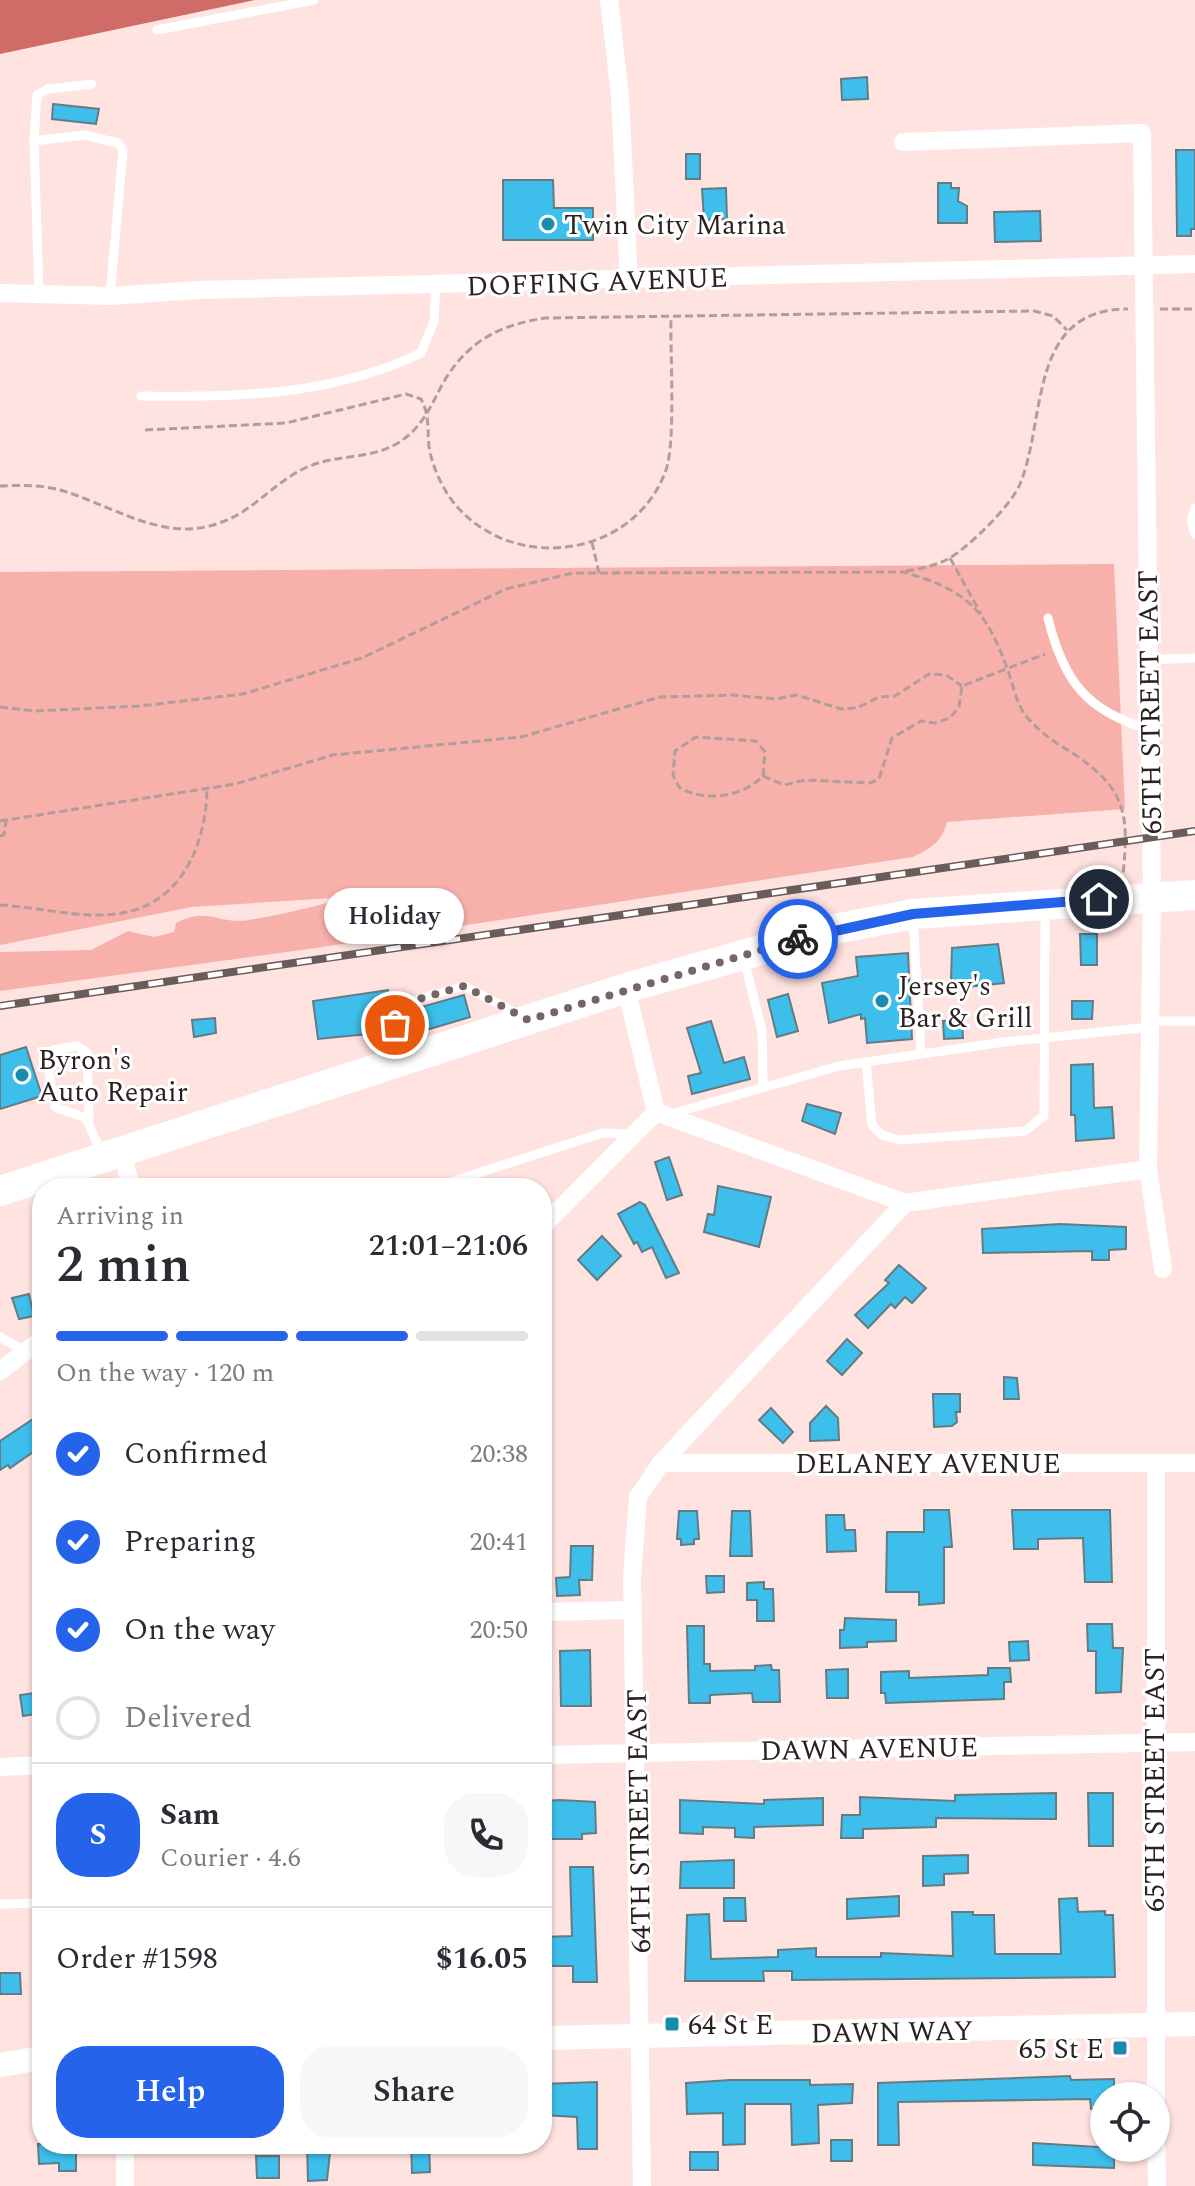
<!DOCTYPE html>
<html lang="en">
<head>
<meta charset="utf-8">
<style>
	:root { --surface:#fff; --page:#f7f7f7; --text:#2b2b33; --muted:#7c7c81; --line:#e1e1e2; --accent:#2563eb }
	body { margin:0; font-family:Spectral,serif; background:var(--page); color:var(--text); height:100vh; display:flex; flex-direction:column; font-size:30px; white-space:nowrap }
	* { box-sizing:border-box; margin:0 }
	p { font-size:26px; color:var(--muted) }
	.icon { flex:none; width:44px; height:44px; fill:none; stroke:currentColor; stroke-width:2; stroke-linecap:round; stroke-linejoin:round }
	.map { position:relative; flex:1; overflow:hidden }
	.side { position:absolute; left:32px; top:1178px; width:520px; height:976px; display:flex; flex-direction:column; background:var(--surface); border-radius:32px; box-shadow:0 2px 6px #0004 }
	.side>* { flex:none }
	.controls { position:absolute; left:1090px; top:2082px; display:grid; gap:16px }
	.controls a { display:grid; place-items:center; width:80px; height:80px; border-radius:50%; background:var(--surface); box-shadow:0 2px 6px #0004; font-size:40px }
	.pin { position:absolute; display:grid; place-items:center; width:68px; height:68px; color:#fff; margin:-34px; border:4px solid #fff; border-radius:50%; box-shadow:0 2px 8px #0007 }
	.courier { position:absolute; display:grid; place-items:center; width:80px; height:80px; margin:-40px; border:6px solid #2563eb; border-radius:50%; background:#fff; color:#222; box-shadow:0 2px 10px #0007 }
	.bubble { position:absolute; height:56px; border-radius:28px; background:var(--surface); box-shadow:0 2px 6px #0004; font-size:26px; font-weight:600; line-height:56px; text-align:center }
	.summary em { font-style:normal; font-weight:600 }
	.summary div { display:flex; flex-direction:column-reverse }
	.summary { display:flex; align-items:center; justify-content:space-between; height:136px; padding:0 24px }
	h1 { font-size:52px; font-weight:600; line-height:60px }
	.bar { display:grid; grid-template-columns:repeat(4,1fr); gap:12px 8px; align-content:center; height:96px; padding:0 24px }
	.bar i { height:10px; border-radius:6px; background:var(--line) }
	.bar .selected { background:var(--accent) }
	.bar p { grid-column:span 4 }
	.line { display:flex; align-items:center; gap:20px; padding:0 24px; border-top:2px solid var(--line) }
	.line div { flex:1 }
	.round { display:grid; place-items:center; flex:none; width:84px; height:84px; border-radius:32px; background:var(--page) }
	ol { padding:0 24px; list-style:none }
	li { display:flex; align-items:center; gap:24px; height:88px }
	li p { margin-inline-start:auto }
	li .icon { padding:8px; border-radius:50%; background:var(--accent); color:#fff; stroke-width:4 }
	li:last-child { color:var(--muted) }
	li i { width:44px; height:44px; border:4px solid var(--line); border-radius:50% }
	.primary-button { display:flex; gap:16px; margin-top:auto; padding:16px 24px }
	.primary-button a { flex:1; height:92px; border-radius:32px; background:var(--accent); color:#fff; font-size:32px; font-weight:600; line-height:92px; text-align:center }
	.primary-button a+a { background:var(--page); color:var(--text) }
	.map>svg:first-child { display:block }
</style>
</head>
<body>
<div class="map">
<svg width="1195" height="2186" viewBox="0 0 1195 2186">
	<rect width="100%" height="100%" fill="#ffe3e1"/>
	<path fill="#f7b0aa" d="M1114 564 1125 809 947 822C942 842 931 848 913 857L309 949 0 991V952L91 950 128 931 154 937 174 932 176 923C211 906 216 925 249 920 281 915 317 906 348 897L192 907 0 945V572Z"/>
	<path fill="#d06c67" d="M0 0H255L0 54Z"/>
	<g fill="#3dbeeb" stroke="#647b84" stroke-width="2">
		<path d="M867 77 868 99 842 100 841 79Z"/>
		<path d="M53 104 99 109 96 124 52 119Z"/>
		<path d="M1176 150H1195V229H1191V236H1177Z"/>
		<rect x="686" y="154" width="14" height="25"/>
		<path d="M503 180H553L554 208H593V240H503Z"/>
		<path d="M938 183H951V188H959L958 201 967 206V223H938Z"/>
		<path d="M726 188 727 219 704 220 702 189Z"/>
		<path d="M1040 211 1041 241 995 242 994 212Z"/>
		<path d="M1080 934H1097V965H1081Z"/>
		<path d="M998 944 1004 983 958 988V982H951L952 948Z"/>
		<path d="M908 953 912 1039 867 1043 865 1018 861 1019V1014L829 1023 822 983 858 976 856 957Z"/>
		<path d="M388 990 391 1002 368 1034 318 1039 313 1001Z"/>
		<path d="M788 994 798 1031 777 1037 768 1000Z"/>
		<path d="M464 995 470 1017 406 1036 402 1025 407 1011Z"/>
		<path d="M1072 1001H1093L1092 1019H1072Z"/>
		<path d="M215 1018 216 1033 194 1037 192 1020Z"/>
		<path d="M962 1020 963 1038 944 1039 943 1021Z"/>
		<path d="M711 1021 724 1063 744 1057 750 1079 692 1094 688 1076 701 1073 687 1028Z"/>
		<path d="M26 1047 42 1096 0 1109V1055Z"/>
		<path d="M1093 1064 1094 1108 1112 1107 1114 1138 1076 1141 1075 1115H1071V1065Z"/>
		<path d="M807 1104 841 1113 835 1134 802 1121Z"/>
		<path d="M669 1157 682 1195 667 1200 655 1162Z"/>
		<path d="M718 1186 771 1197 759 1247 704 1232 708 1214 714 1215Z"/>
		<path d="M640 1202 645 1205 679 1273 666 1278 652 1247 642 1252 637 1242 634 1244 618 1214Z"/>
		<path d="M1060 1224 1126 1227V1249L1109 1250V1260H1092V1251L983 1253 982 1229Z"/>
		<path d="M602 1236 621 1256 597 1280 578 1260Z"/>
		<path d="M899 1265 926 1288 912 1303 905 1297 895 1308 891 1304 868 1328 855 1315 889 1283 885 1280Z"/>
		<path d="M29 1294 34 1316 19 1319 12 1298Z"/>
		<path d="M847 1339 862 1353 842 1375 827 1361Z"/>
		<path d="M1004 1377 1017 1378 1019 1399H1004Z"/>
		<path d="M933 1394H960V1412H956L957 1422 952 1426 934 1427Z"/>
		<path d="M826 1406 838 1418 839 1440 810 1441V1423Z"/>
		<path d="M771 1408 793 1432 783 1443 759 1420Z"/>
		<path d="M42 1413V1446L10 1468 8 1465 0 1470V1441Z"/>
		<path d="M924 1510H949L952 1547H944V1603L919 1605V1592H886L887 1532H924Z"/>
		<path d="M1012 1510H1110L1112 1582H1085L1083 1538 1038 1539V1549H1014Z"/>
		<path d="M679 1511H697L699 1539H694V1544L681 1545V1539H677Z"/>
		<path d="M732 1511H750L752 1556H730Z"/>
		<path d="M826 1515H844L845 1530H855L856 1551 827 1552Z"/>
		<path d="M571 1546H593L592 1580H579L580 1595 557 1596 556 1578 570 1577Z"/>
		<path d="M706 1576H724V1592L707 1593Z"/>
		<path d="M764 1582V1589H773L774 1621H757V1600H747V1583Z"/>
		<path d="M845 1618 896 1620V1641L867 1642V1647L840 1648V1630H844Z"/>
		<path d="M1087 1624H1112L1113 1648H1123L1121 1692 1096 1693V1651H1088Z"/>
		<path d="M687 1626H704V1664H710V1671L755 1670V1666L771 1665 772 1670H779L780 1702H753L752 1693 710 1695V1703H689Z"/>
		<path d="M1028 1641 1029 1660 1010 1661 1009 1642Z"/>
		<path d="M590 1650 591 1706H561L560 1651Z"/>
		<path d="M988 1668H1010L1011 1682H1004V1699L886 1703 885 1693H881V1672L909 1671V1678L988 1675Z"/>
		<path d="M848 1669V1698H827L826 1670Z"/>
		<path d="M42 1692V1713L23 1716 20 1695Z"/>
		<path d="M1056 1793V1819L936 1818V1827L863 1829V1838H841L842 1815H860V1797L955 1801V1795Z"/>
		<path d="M1088 1793H1113V1846H1089Z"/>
		<path d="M823 1798V1825L754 1827V1838L735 1837V1828L703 1827V1834L680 1833V1800L764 1804V1800Z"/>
		<path d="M560 1800 595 1802 596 1833 582 1834V1839H542V1801Z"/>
		<path d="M968 1855V1873L944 1874V1885L923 1886V1856Z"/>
		<path d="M734 1860V1888H680L681 1862Z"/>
		<path d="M570 1867H593L597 1982H573V1966H542V1937L572 1936Z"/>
		<path d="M899 1896V1916L847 1919V1899Z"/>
		<path d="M724 1898H745L746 1921H724Z"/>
		<path d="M1077 1898 1078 1912 1105 1911V1915H1113L1115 1977 792 1980V1971H763L764 1981H685L687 1915 709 1914 711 1959 778 1957V1950L816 1948V1957H881V1953L953 1956 952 1912H973V1915H994L995 1954H1061L1059 1899Z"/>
		<path d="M0 1973H20L21 1994H0Z"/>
		<path d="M1070 2076 1071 2080 1114 2079V2096H1104V2108L1091 2109 1090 2099 898 2102 899 2145H878V2083Z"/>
		<path d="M730 2080H810V2085L853 2084 852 2103 818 2105 819 2143 792 2145 791 2104H745V2144L723 2145V2113L687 2114 686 2083Z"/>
		<path d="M597 2082V2149H578L577 2117 542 2115V2084Z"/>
		<rect x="831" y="2140" width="21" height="21"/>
		<path d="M1033 2143 1114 2148V2168L1033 2165Z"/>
		<path d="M38 2144H76V2171H59V2163L39 2164Z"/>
		<path d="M307 2144H331L327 2180 308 2181Z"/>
		<path d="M411 2144H429L430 2172 412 2173Z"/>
		<rect x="690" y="2152" width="28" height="18"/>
		<path d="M256 2156H279V2178H257Z"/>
	</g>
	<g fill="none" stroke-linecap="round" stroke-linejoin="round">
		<g stroke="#b39d9c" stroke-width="3" stroke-dasharray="8 4" stroke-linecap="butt">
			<path d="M1160 309H1195"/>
			<path d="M145 430 286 423 406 394 421 399C430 416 427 427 429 446 432 468 445 495 461 511 523 574 636 554 666 470 676 441 670 352 671 317"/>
			<path d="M0 486C18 485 43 485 60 490 113 505 165 545 222 522 253 511 274 483 303 469 334 453 372 461 401 441 425 425 432 402 446 378 471 339 501 325 545 318L1034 311 1053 316 1067 330"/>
			<path d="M592 542 599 573"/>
			<path d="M950 558 981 614"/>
			<path d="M906 571C921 569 934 566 948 559 968 548 1011 506 1020 484 1047 419 1027 309 1128 309"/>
			<path d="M0 707 34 711 140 706 243 694 362 658 506 589 573 573 903 572C967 590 986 609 1008 671 1013 685 1017 705 1026 716 1040 733 1056 743 1074 754 1127 790 1129 815 1123 875"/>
			<path d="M763 776 765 752 756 741 696 737 675 751 673 775 679 787C703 803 743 797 763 776L784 785 805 780 870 783 879 779 892 738 921 721 935 723 950 718 959 707 962 686 1045 654"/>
			<path d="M0 821 235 784 333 755 521 737 660 697 732 695 776 699 797 695 841 709 857 708 879 697 895 696 929 674 946 675 962 686"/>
			<path d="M0 836 4 835 6 821"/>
			<path d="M0 905C41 907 90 922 131 911 185 897 206 840 207 789"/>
		</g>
		<g stroke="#fff" stroke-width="9">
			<path d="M157 30 314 0"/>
			<path d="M34 141 37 95 48 89 92 84"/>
			<path d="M39 294 34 141 84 135 118 143 123 150 110 296"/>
			<path d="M141 396C238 397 332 396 421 353L434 321 436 286"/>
			<path d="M1195 508 1191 521 1195 534"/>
			<path d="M1048 618C1063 680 1086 711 1148 729"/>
			<path d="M1148 660 1195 658"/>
			<path d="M913 918 921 1053"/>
			<path d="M744 959 762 1031 763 1085"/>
			<path d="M1150 1021H1195"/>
			<path d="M384 1060 401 1004 464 986 518 1014"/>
			<path d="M866 1062 872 1125 882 1135 899 1140 1025 1131 1044 1116 1045 911"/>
			<path d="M671 1114 839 1066 1004 1042 1150 1027"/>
			<path d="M89 1121 87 1053 77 1046 53 1050 47 1060 55 1107 86 1118 102 1154"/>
			<path d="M432 1188 602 1133 634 1134"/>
			<path d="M0 1337 25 1351"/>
			<path d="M0 1904 42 1903"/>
		</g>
		<g stroke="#fff" stroke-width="18">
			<path d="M609 0 620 96 629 281"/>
			<path d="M903 142 1142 133 1152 895 1148 1169 1163 1269"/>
			<path d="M0 293 110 296 201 290 1195 264"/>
			<path d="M626 988 656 1112 905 1203 1148 1169"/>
			<path d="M122 1151 131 1188"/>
			<path d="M542 1227 656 1112"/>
			<path d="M0 1371 42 1339"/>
			<path d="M661 1463H1195"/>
			<path d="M1156 1464V2096"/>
			<path d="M542 1612 632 1610"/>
			<path d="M542 1755 1195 1742"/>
			<path d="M0 1767 42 1765"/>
			<path d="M1156 2120 1157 2186"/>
			<path d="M125 2144V2186"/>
			<path d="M642 2186 632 1577 638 1497 661 1463 905 1203"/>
		</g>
		<g stroke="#fff" stroke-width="24">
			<path d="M542 2038 1195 2024"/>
			<path d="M0 2065 42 2058"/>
		</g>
		<path stroke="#fff" stroke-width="30" d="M0 1191 626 988 835 929 913 914 1195 895"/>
		<defs>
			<path id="rail" d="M0 1006 1195 831"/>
		</defs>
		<use href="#rail" stroke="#6b5c5b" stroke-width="8"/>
		<use href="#rail" stroke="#fff" stroke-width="5" stroke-dasharray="15" stroke-linecap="butt"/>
	</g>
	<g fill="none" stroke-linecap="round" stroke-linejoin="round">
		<path stroke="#756564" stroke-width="8" stroke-dasharray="0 14.4" d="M395 1025 401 1004 464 986 528 1020 798 939"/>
		<path stroke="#2563eb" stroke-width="10" d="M798 939 913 914 1099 899"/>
	</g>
	<g fill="#188baf" stroke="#fff" stroke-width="3">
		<circle cx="548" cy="224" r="8"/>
		<circle cx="882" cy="1001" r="8"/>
		<circle cx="22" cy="1075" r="8"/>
		<rect x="664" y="2016" width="16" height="16" rx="4"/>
		<rect x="1112" y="2040" width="16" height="16" rx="4"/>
	</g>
	<g text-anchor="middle" stroke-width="6" stroke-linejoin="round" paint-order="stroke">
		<g font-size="28" fill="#2b2120" stroke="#fff" text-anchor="start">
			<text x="564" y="234">Twin City Marina</text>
			<text x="898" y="995">Jersey's<tspan x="898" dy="32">Bar &amp; Grill</tspan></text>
			<text x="38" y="1069">Byron's<tspan x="38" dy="32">Auto Repair</tspan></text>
			<text x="688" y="2034">64 St E</text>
			<text x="1104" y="2058" text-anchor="end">65 St E</text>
		</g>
		<g font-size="28" fill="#2b2120" stroke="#fff">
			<text transform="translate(597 281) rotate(-2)" y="10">DOFFING AVENUE</text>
			<text transform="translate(1149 702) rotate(-91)" y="10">65TH STREET EAST</text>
			<text x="928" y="1473">DELANEY AVENUE</text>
			<text transform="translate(869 1748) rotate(-1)" y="10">DAWN AVENUE</text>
			<text transform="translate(1154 1780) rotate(-90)" y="10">65TH STREET EAST</text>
			<text transform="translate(638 1821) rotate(-91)" y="10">64TH STREET EAST</text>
			<text transform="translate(892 2031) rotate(-1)" y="10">DAWN WAY</text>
		</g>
	</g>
</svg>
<div class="controls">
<a><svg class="icon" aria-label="locate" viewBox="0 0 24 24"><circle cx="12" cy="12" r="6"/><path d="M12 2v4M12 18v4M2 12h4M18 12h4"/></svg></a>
</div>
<div class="pin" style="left:395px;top:1025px;background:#ea580c"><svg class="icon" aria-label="bag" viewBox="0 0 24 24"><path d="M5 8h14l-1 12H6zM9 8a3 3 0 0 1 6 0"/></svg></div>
<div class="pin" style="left:1099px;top:899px;background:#1f2937"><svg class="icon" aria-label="home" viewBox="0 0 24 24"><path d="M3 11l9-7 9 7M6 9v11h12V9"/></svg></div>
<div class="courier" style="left:798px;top:939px"><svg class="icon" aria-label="bike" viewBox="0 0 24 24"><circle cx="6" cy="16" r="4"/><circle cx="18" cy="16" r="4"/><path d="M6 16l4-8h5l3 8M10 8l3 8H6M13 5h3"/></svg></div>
<div class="bubble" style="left:324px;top:888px;width:140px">Holiday</div>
<section class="side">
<div class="summary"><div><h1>2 min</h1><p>Arriving in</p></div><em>21:01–21:06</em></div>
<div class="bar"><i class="selected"></i><i class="selected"></i><i class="selected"></i><i></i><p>On the way · 120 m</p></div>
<ol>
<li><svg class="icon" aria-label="check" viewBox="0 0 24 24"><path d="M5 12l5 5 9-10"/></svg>Confirmed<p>20:38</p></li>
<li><svg class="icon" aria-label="check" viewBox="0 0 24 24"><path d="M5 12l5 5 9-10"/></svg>Preparing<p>20:41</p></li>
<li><svg class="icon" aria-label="check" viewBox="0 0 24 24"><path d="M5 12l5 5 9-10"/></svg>On the way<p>20:50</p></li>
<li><i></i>Delivered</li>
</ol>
<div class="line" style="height:144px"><b class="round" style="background:var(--accent);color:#fff">S</b><div><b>Sam</b><p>Courier · 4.6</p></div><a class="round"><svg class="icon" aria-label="phone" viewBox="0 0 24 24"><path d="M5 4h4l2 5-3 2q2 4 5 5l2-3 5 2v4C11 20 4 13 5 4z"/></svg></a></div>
<div class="line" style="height:104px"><div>Order #1598</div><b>$16.05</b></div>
<div class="primary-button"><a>Help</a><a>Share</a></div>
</section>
</div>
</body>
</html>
